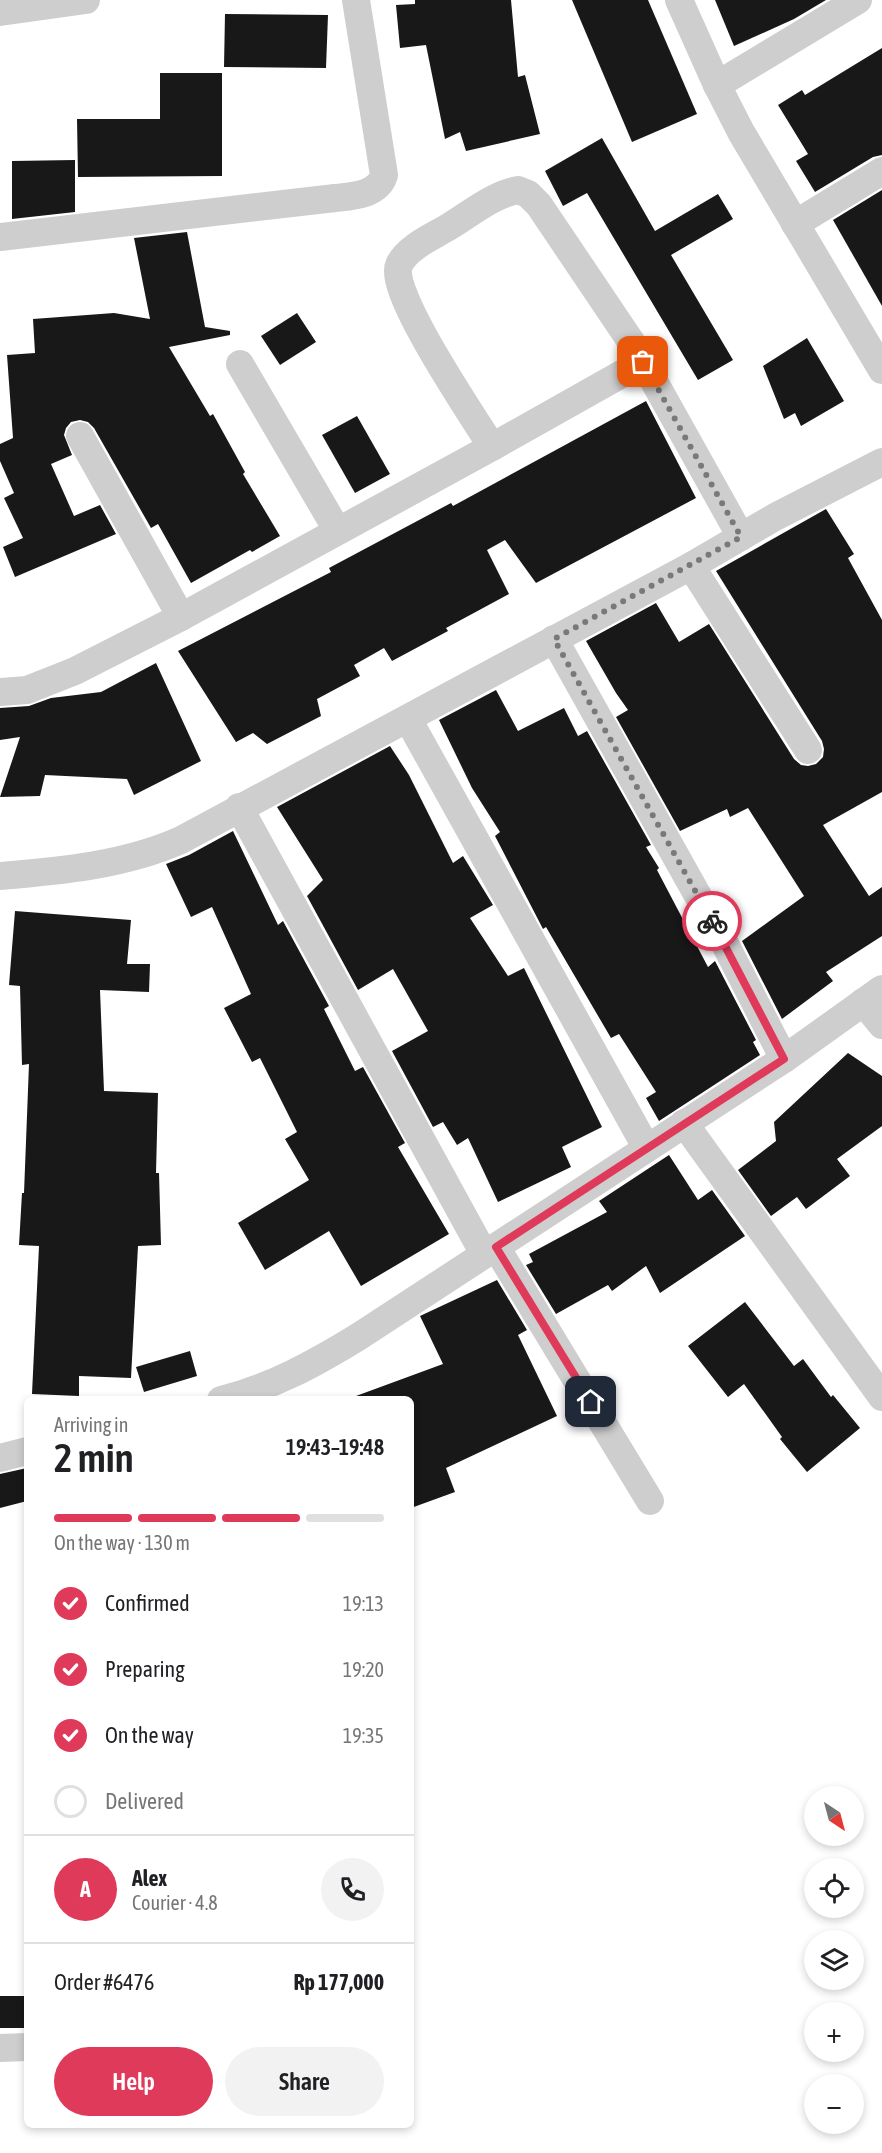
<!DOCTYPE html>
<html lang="en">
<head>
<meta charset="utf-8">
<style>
	:root { --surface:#fff; --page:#f2f2f2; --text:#202124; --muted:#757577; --line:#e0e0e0; --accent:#e03a5b }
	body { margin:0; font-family:"Asap Condensed",sans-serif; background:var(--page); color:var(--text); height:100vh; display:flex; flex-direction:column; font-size:22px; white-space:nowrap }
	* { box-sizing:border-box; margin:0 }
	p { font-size:20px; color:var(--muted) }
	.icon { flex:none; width:33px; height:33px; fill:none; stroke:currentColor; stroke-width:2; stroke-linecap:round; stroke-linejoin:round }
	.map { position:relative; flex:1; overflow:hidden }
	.sheet { position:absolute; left:24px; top:1396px; width:390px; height:732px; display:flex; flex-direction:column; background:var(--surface); border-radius:9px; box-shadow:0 3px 9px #0003 }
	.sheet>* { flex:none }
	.needle { width:39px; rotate:144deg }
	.buttons { position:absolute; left:804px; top:1786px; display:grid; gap:12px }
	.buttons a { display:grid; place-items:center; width:60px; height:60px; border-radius:50%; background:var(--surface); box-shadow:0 3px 9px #0003; font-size:30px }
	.pin { position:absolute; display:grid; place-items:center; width:51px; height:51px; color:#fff; margin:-26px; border-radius:12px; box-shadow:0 3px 9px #0006 }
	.courier { position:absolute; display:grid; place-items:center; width:60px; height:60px; margin:-30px; border:4px solid #e03a5b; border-radius:50%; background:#fff; color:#222; box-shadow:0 2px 8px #0007 }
	.summary em { font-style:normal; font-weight:600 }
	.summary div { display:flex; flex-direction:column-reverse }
	.summary { display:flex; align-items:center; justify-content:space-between; height:102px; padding:0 30px }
	h1 { font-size:39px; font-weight:600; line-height:45px }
	.bar { display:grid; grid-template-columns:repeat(4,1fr); gap:9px 6px; align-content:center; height:72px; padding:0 30px }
	.bar i { height:8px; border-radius:4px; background:var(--line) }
	.bar .current { background:var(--accent) }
	.bar p { grid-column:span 4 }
	.line { display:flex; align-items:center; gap:15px; padding:0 30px; border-top:2px solid var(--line) }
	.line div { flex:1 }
	.round { display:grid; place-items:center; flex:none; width:63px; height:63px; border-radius:32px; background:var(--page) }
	ol { padding:0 30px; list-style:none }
	li { display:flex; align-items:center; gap:18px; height:66px }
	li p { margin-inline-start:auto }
	li .icon { padding:6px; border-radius:50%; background:var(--accent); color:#fff; stroke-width:4 }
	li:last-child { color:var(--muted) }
	li i { width:33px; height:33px; border:3px solid var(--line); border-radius:50% }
	.button { display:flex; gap:12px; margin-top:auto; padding:12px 30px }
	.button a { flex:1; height:69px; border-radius:36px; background:var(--accent); color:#fff; font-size:24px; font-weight:600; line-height:69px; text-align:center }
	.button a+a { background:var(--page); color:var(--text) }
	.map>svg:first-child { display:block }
</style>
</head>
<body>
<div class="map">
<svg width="882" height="2153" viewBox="0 0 882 2153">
	<rect width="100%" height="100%" fill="#fff"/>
	<g fill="#181818">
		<path d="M415 0H511L518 77 525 75 540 134 466 151 460 132 445 139 426 45 400 48 396 5 415 4Z"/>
		<path d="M572 0H648L697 114 632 142Z"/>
		<path d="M715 0H826L794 19 734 46Z"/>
		<path d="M225 14 328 15 326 68 224 67Z"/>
		<path d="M882 48V155L873 157 815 192 796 161 808 154 778 105 802 90 805 95Z"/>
		<path d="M160 73H222V176L78 177 77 119H160Z"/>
		<path d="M602 138 655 231 718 194 733 219 671 255 733 360 698 380 587 193 563 206 545 171Z"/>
		<path d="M75 160V212L12 219V161Z"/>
		<path d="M882 190V306L833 220Z"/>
		<path d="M187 232 205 327 230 331V335L169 347 210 416 213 414 245 472 243 474 280 536 252 552 250 550 191 583 158 524 151 528 94 428 88 422 80 420 71 422 66 428 64 435 72 455 51 464 74 516 100 505 116 534 15 577 3 547 23 538 4 498 14 493 0 461V444L13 438 7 355 35 353 33 319 114 313 150 319 134 238Z"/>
		<path d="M297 313 316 342 280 365 261 336Z"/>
		<path d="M807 338 844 401 801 426 795 413 784 419 763 366Z"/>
		<path d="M646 401 696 498 536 583 505 540 487 550 509 594 446 628 448 631 392 661 384 648 354 665 360 676 317 699 321 716 267 744 253 733 236 742 178 651 331 572 329 568 451 503 453 506Z"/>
		<path d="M357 416 390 474 355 493 322 435Z"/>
		<path d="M826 509 854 554 848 558 882 620V792L823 825 869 896 882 887V936L826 972 833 981 782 1019 742 941 804 896 748 808 730 817 727 809 680 831 616 717 628 710 616 693 586 641 656 603 679 642 709 624 794 759 801 765 808 766 816 764 823 757 824 749 822 741 716 571Z"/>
		<path d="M156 663 201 761 134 795 127 779 45 775 40 796 0 797 20 737 0 740V708L29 706 51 698 101 692Z"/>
		<path d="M496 690 518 731 564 708 578 736 587 731 651 845 646 847 659 868 657 870 708 967 715 961 756 1040 753 1042 760 1055 659 1121 646 1098 656 1092 619 1034 611 1038 546 927 543 929 495 836 500 832 472 788 439 720Z"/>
		<path d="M390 746 409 775 453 863 463 856 493 905 470 918 508 976 524 968 602 1127 562 1147 571 1167 498 1202 468 1138 457 1145 443 1122 433 1127 392 1051 428 1031 393 969 358 990 307 896 323 880 277 807Z"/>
		<path d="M233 831 278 925 283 921 329 1006 324 1009 355 1071 363 1067 405 1143 398 1147 449 1234 361 1286 329 1231 265 1270 238 1223 309 1180 285 1139 297 1132 260 1058 252 1062 224 1008 251 994 212 907 191 917 166 864 189 855Z"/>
		<path d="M15 911 131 920 127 964H150L149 992 100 990 104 1091 158 1093 156 1173H159L161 1245 138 1246 131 1378 79 1376V1396L32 1394 39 1246 19 1245 22 1193H24L29 1064 22 1065 20 986 9 985Z"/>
		<path d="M848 1053 882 1076V1126L837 1159 850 1176 806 1209 797 1197 771 1216 738 1170 776 1141 774 1122Z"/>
		<path d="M669 1155 698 1200 712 1190 745 1236 660 1293 646 1266 612 1291 608 1285 556 1314 526 1265 533 1262 529 1254 607 1212 599 1201Z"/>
		<path d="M497 1280 527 1330 518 1335 557 1416 446 1468 455 1492 411 1508V1400H356V1396L443 1364 420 1316Z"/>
		<path d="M745 1302 794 1366 803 1359 831 1397 833 1395 860 1428 807 1472 780 1439 782 1437 744 1384 728 1397 688 1346Z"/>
		<path d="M190 1351 197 1376 144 1392 136 1367Z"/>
		<path d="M27 1468V1501L0 1508V1474Z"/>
		<rect x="0" y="1996" width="27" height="32"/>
	</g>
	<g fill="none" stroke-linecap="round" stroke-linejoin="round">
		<g stroke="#cecece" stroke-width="28">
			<path d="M679 0 717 85 741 132 882 370"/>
			<path d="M0 12 86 0"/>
			<path d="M717 85 858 0"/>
			<path d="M795 224 882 171"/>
			<path d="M0 237 335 198C353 196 378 195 384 175L356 0"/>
			<path d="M643 362 492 447C475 419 387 291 399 265 407 247 434 236 450 226 470 214 494 194 518 190L528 194 539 205 636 349 741 537"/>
			<path d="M240 364 337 530"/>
			<path d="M80 436 181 617"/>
			<path d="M691 566 808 750"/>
			<path d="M554 639 725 944 784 1059"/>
			<path d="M0 692 27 690 75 671 181 617 492 447"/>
			<path d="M408 719 646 1147"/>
			<path d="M239 807 484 1254"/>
			<path d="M0 876C61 871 125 865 181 840L691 566 775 517 882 462"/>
			<path d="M863 1002 882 1025"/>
			<path d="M684 1123 882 1397"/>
			<path d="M496 1247 650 1501"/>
			<path d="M221 1400C272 1387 314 1364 358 1337L784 1059 882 989"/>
			<path d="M0 1458 27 1451"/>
			<path d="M0 2048 27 2047"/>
		</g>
	</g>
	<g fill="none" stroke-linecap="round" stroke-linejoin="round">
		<path stroke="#797979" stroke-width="6" stroke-dasharray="0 10.8" d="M643 362 741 537 554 639 712 921"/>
		<path stroke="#e03a5b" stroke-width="8" d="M591 1402 496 1247 784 1059 712 921"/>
	</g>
</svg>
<div class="buttons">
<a><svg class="needle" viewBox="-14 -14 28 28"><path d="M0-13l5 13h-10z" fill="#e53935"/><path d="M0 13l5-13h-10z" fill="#757577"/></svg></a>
<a><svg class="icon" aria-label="locate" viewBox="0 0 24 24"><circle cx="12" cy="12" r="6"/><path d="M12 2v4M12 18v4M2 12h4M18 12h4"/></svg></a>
<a><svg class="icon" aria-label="layers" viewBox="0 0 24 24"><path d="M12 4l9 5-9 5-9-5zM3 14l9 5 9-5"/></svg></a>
<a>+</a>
<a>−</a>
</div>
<div class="pin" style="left:643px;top:362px;background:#ea580c"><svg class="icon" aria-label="bag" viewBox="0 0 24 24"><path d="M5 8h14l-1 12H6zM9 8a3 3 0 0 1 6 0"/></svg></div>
<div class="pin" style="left:591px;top:1402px;background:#1f2937"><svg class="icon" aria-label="home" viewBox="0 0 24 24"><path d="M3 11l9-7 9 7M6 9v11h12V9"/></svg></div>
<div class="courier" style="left:712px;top:921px"><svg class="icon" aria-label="bike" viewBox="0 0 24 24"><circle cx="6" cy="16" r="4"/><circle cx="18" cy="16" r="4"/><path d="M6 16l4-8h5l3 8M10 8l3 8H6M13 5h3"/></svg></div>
<section class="sheet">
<div class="summary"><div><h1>2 min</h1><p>Arriving in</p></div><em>19:43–19:48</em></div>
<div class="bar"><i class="current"></i><i class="current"></i><i class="current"></i><i></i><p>On the way · 130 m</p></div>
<ol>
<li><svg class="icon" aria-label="check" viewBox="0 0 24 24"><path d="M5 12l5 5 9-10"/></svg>Confirmed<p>19:13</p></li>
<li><svg class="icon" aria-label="check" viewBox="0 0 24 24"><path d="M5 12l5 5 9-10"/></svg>Preparing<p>19:20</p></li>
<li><svg class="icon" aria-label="check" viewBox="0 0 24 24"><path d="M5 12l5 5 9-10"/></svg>On the way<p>19:35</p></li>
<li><i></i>Delivered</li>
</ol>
<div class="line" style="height:108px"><b class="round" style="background:var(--accent);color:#fff">A</b><div><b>Alex</b><p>Courier · 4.8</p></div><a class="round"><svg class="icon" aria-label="phone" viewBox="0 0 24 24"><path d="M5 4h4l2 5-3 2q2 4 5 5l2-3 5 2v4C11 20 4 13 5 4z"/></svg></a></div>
<div class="line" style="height:78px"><div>Order #6476</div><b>Rp 177,000</b></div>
<div class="button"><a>Help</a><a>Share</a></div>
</section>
</div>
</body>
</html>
